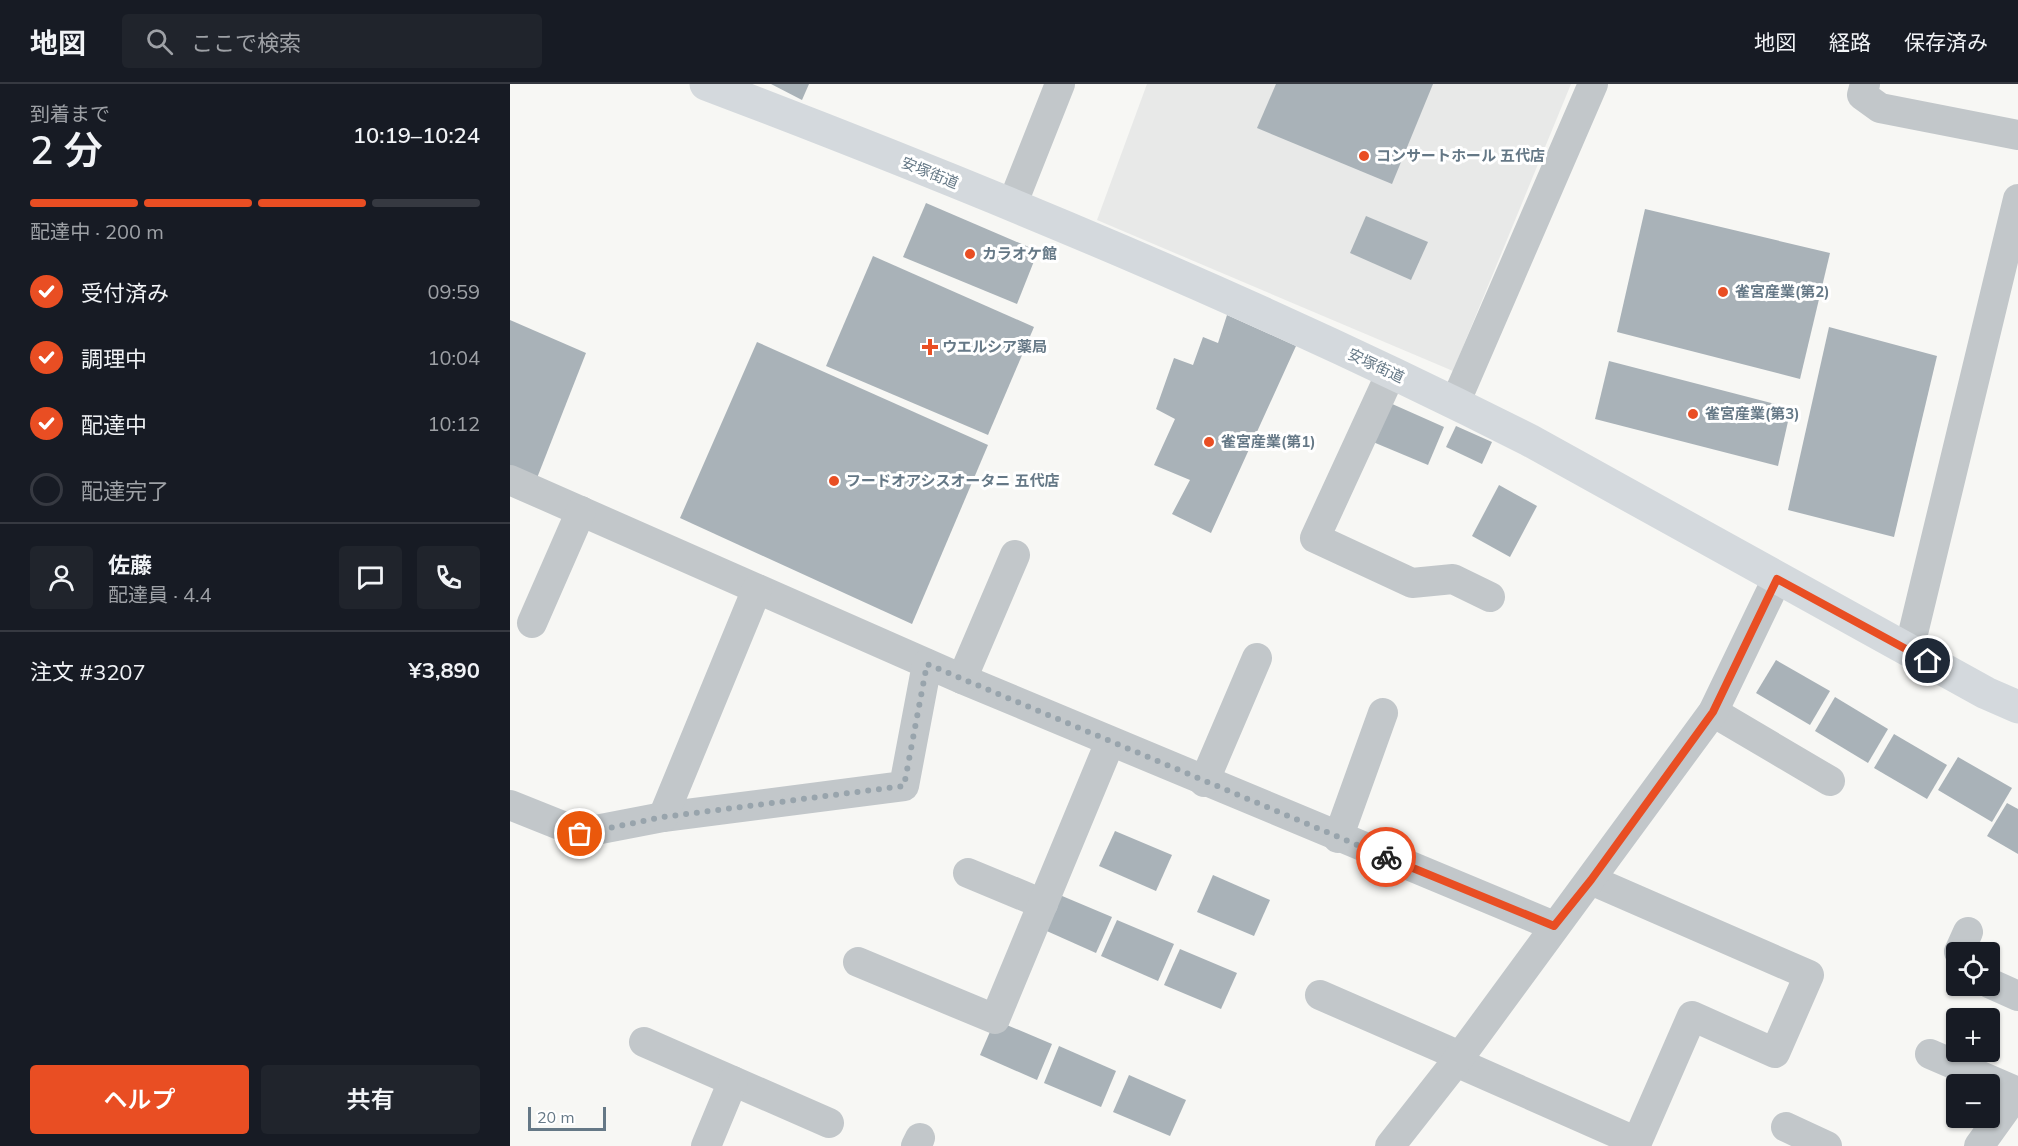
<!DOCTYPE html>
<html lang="ja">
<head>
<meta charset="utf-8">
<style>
	:root { --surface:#171b24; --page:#20242c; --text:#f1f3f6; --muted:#9ea1a6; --line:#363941; --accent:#e94e23 }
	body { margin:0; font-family:Mulish,"Noto Sans JP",sans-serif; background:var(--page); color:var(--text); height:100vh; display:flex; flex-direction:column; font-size:22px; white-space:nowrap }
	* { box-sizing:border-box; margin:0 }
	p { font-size:20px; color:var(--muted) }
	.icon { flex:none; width:33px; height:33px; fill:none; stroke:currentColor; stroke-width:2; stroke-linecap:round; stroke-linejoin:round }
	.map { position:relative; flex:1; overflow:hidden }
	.side { display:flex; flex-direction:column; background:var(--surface); width:510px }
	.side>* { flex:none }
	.tools { position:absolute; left:1436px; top:858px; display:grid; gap:12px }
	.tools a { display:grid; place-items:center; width:54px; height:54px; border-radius:6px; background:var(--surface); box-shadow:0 2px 4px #0004; font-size:30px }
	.scale { position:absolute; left:18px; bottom:15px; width:78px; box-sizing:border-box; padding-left:6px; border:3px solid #657886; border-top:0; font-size:16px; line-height:21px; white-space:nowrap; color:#657886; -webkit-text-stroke:4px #fff; paint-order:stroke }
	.pin { position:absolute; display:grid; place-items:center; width:51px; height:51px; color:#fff; margin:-26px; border:3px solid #fff; border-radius:50%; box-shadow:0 2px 6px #0007 }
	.courier { position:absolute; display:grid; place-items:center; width:60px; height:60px; margin:-30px; border:4px solid #e94e23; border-radius:50%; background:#fff; color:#222; box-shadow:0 2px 8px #0007 }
	.overview em { font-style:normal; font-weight:600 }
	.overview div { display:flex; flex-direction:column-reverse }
	.overview { display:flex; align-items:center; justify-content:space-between; height:102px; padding:0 30px }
	h1 { font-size:39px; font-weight:600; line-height:45px }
	.bar { display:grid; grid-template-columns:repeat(4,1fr); gap:9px 6px; align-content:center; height:72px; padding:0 30px }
	.bar i { height:8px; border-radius:4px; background:var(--line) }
	.bar .current { background:var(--accent) }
	.bar p { grid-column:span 4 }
	.line { display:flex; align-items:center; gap:15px; padding:0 30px; border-top:2px solid var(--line) }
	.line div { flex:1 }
	.round { display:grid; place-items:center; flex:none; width:63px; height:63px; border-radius:6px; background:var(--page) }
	ol { padding:0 30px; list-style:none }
	li { display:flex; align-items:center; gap:18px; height:66px }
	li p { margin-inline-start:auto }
	li .icon { padding:6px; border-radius:50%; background:var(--accent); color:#fff; stroke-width:4 }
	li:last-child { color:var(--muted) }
	li i { width:33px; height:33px; border:3px solid var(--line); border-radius:50% }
	.button { display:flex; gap:12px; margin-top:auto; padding:12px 30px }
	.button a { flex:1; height:69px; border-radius:6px; background:var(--accent); color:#fff; font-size:24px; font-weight:600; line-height:69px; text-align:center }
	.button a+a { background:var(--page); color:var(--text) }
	header { display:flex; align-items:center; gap:36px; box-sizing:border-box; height:84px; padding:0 30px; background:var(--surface); border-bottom:2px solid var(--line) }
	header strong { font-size:28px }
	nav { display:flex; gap:33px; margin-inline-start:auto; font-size:21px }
	.search { width:420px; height:54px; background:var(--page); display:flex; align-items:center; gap:15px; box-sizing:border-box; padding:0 21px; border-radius:6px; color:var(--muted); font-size:22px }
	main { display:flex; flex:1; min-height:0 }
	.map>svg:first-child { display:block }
</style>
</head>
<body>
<header>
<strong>地図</strong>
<div class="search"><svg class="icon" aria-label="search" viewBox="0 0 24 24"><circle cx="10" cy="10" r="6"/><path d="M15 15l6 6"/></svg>ここで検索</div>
<nav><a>地図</a><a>経路</a><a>保存済み</a></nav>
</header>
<main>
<section class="side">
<div class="overview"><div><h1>2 分</h1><p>到着まで</p></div><em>10:19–10:24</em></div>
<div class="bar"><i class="current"></i><i class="current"></i><i class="current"></i><i></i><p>配達中 · 200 m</p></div>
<ol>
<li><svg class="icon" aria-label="check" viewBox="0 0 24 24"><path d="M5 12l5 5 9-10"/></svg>受付済み<p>09:59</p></li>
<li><svg class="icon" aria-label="check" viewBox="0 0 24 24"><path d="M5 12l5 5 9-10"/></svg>調理中<p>10:04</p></li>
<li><svg class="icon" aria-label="check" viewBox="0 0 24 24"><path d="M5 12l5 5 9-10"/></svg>配達中<p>10:12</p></li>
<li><i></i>配達完了</li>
</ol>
<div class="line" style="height:108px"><a class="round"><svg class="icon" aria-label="person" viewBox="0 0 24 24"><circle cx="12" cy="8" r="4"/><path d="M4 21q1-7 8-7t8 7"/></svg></a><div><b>佐藤</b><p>配達員 · 4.4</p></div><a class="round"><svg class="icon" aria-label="chat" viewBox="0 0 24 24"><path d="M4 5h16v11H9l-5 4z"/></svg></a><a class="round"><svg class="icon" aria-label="phone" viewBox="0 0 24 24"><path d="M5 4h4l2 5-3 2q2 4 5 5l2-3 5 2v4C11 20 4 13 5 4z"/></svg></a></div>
<div class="line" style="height:78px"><div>注文 #3207</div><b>¥3,890</b></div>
<div class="button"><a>ヘルプ</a><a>共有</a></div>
</section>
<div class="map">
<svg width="1508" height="1062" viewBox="0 0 1508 1062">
	<rect width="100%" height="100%" fill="#f7f7f4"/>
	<path fill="#e8e9e8" d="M637 0H1061L943 287 587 136Z"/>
	<g fill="#a9b2b8">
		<path d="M261 0H299L292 16Z"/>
		<path d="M766 0H923L882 100 747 44Z"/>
		<path d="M416 119 528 167 507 220 393 173Z"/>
		<path d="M1135 125 1320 169 1290 295 1107 248Z"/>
		<path d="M856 132 918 158 901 196 840 169Z"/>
		<path d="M363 172 524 243 478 351 316 282Z"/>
		<path d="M717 231 786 262 701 449 662 430 680 396 644 381 665 335 646 325 664 274 683 281 693 253 708 259Z"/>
		<path d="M0 236 76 269 27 394 0 382Z"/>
		<path d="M1319 243 1427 272 1384 453 1278 426Z"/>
		<path d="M247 258 478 361 402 540 170 434Z"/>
		<path d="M1099 277 1281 324 1268 382 1085 335Z"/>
		<path d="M880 319 934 343 918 381 863 358Z"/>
		<path d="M946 342 982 358 972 380 936 363Z"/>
		<path d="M989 401 1027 422 1000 473 962 452Z"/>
		<path d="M1266 576 1320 607 1300 641 1246 609Z"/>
		<path d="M1325 613 1378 645 1358 679 1305 647Z"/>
		<path d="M1384 650 1437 681 1417 715 1364 684Z"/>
		<path d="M1448 673 1502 704 1482 738 1428 706Z"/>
		<path d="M1497 719 1508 725V770L1477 752Z"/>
		<path d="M605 747 662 771 646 807 589 782Z"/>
		<path d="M703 791 760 816 744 852 687 828Z"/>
		<path d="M545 809 602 833 586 869 530 844Z"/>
		<path d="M607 836 664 860 648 897 591 872Z"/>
		<path d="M670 865 727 889 711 925 654 901Z"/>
		<path d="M485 936 542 960 527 996 470 971Z"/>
		<path d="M549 962 606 987 591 1023 534 999Z"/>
		<path d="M619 991 676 1016 660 1052 603 1028Z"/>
	</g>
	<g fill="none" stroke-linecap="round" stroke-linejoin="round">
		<g stroke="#c2c7ca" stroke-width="30">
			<path d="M1355 0 1352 11 1370 24 1508 51"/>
			<path d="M502 121 550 0"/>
			<path d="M881 289 805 454 902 499 943 495 980 513"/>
			<path d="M945 319 1083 0"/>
			<path d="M0 396 452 595 1044 842"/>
			<path d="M22 539 71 427"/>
			<path d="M1399 566 1508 115"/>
			<path d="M452 595 505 471"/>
			<path d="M1203 628 1320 697"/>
			<path d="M694 698 747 574"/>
			<path d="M0 721 70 749 153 733 394 702 417 580"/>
			<path d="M153 733 247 505"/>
			<path d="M828 754 873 629"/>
			<path d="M458 789 533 820"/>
			<path d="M1449 868 1458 848"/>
			<path d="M348 878 485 935 600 658"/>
			<path d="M1479 899 1508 912"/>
			<path d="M810 911 950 972"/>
			<path d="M134 958 319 1039"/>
			<path d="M1420 970 1508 1008"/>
			<path d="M946 978 1127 1058 1182 932 1265 969 1299 891 1081 796"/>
			<path d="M1276 1043 1317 1062"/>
			<path d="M196 1062 223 997"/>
			<path d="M406 1062 410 1054"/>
			<path d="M880 1062 946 978 1203 628 1267 495"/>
			<path d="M1469 1062 1508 1008"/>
		</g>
		<path stroke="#d4d9dd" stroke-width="33" d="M196 0C475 106 752 221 1019 356L1476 609 1508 623"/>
	</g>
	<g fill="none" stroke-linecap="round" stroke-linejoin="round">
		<path stroke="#98a4ac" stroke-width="6" stroke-dasharray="0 10.8" d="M70 750 153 733 394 702 417 580 876 773"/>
		<path stroke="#e94e23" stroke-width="8" d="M876 773 1044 842 1081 796 1203 628 1267 495 1418 577"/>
	</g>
	<g fill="#e94e23" stroke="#fff" stroke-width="2">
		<circle cx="854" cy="72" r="6"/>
		<circle cx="460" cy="170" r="6"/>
		<circle cx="1213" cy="208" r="6"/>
		<path d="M417 254h6v6h6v6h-6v6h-6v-6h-6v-6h6z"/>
		<circle cx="1183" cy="330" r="6"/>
		<circle cx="699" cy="358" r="6"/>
		<circle cx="324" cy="397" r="6"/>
	</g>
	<g text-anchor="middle" stroke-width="6" stroke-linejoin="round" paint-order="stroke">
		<g font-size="15" font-weight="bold" fill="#657886" stroke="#fff" text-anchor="start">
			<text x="866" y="77">コンサートホール 五代店</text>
			<text x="472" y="175">カラオケ館</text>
			<text x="1225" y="213">雀宮産業(第2)</text>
			<text x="432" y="268">ウエルシア薬局</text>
			<text x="1195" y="335">雀宮産業(第3)</text>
			<text x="711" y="363">雀宮産業(第1)</text>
			<text x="336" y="402">フードオアシスオータニ 五代店</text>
		</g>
		<g font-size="15" fill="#657886" stroke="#fff">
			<text transform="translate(420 89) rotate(22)" y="5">安塚街道</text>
			<text transform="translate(866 282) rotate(25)" y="5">安塚街道</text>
		</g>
	</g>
</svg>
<div class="tools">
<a><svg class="icon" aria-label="locate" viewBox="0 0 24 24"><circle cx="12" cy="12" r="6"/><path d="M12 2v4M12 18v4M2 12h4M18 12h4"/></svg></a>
<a>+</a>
<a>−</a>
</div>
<div class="scale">20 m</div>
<div class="pin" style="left:70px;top:750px;background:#ea580c"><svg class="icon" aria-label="bag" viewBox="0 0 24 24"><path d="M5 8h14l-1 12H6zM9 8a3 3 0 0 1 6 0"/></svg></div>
<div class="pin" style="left:1418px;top:577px;background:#1f2937"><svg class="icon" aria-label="home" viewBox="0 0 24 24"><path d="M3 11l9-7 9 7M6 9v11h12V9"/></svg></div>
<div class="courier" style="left:876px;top:773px"><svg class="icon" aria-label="bike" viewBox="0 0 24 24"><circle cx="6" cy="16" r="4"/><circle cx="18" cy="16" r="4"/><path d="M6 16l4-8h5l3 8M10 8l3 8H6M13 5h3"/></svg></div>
</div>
</main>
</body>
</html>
